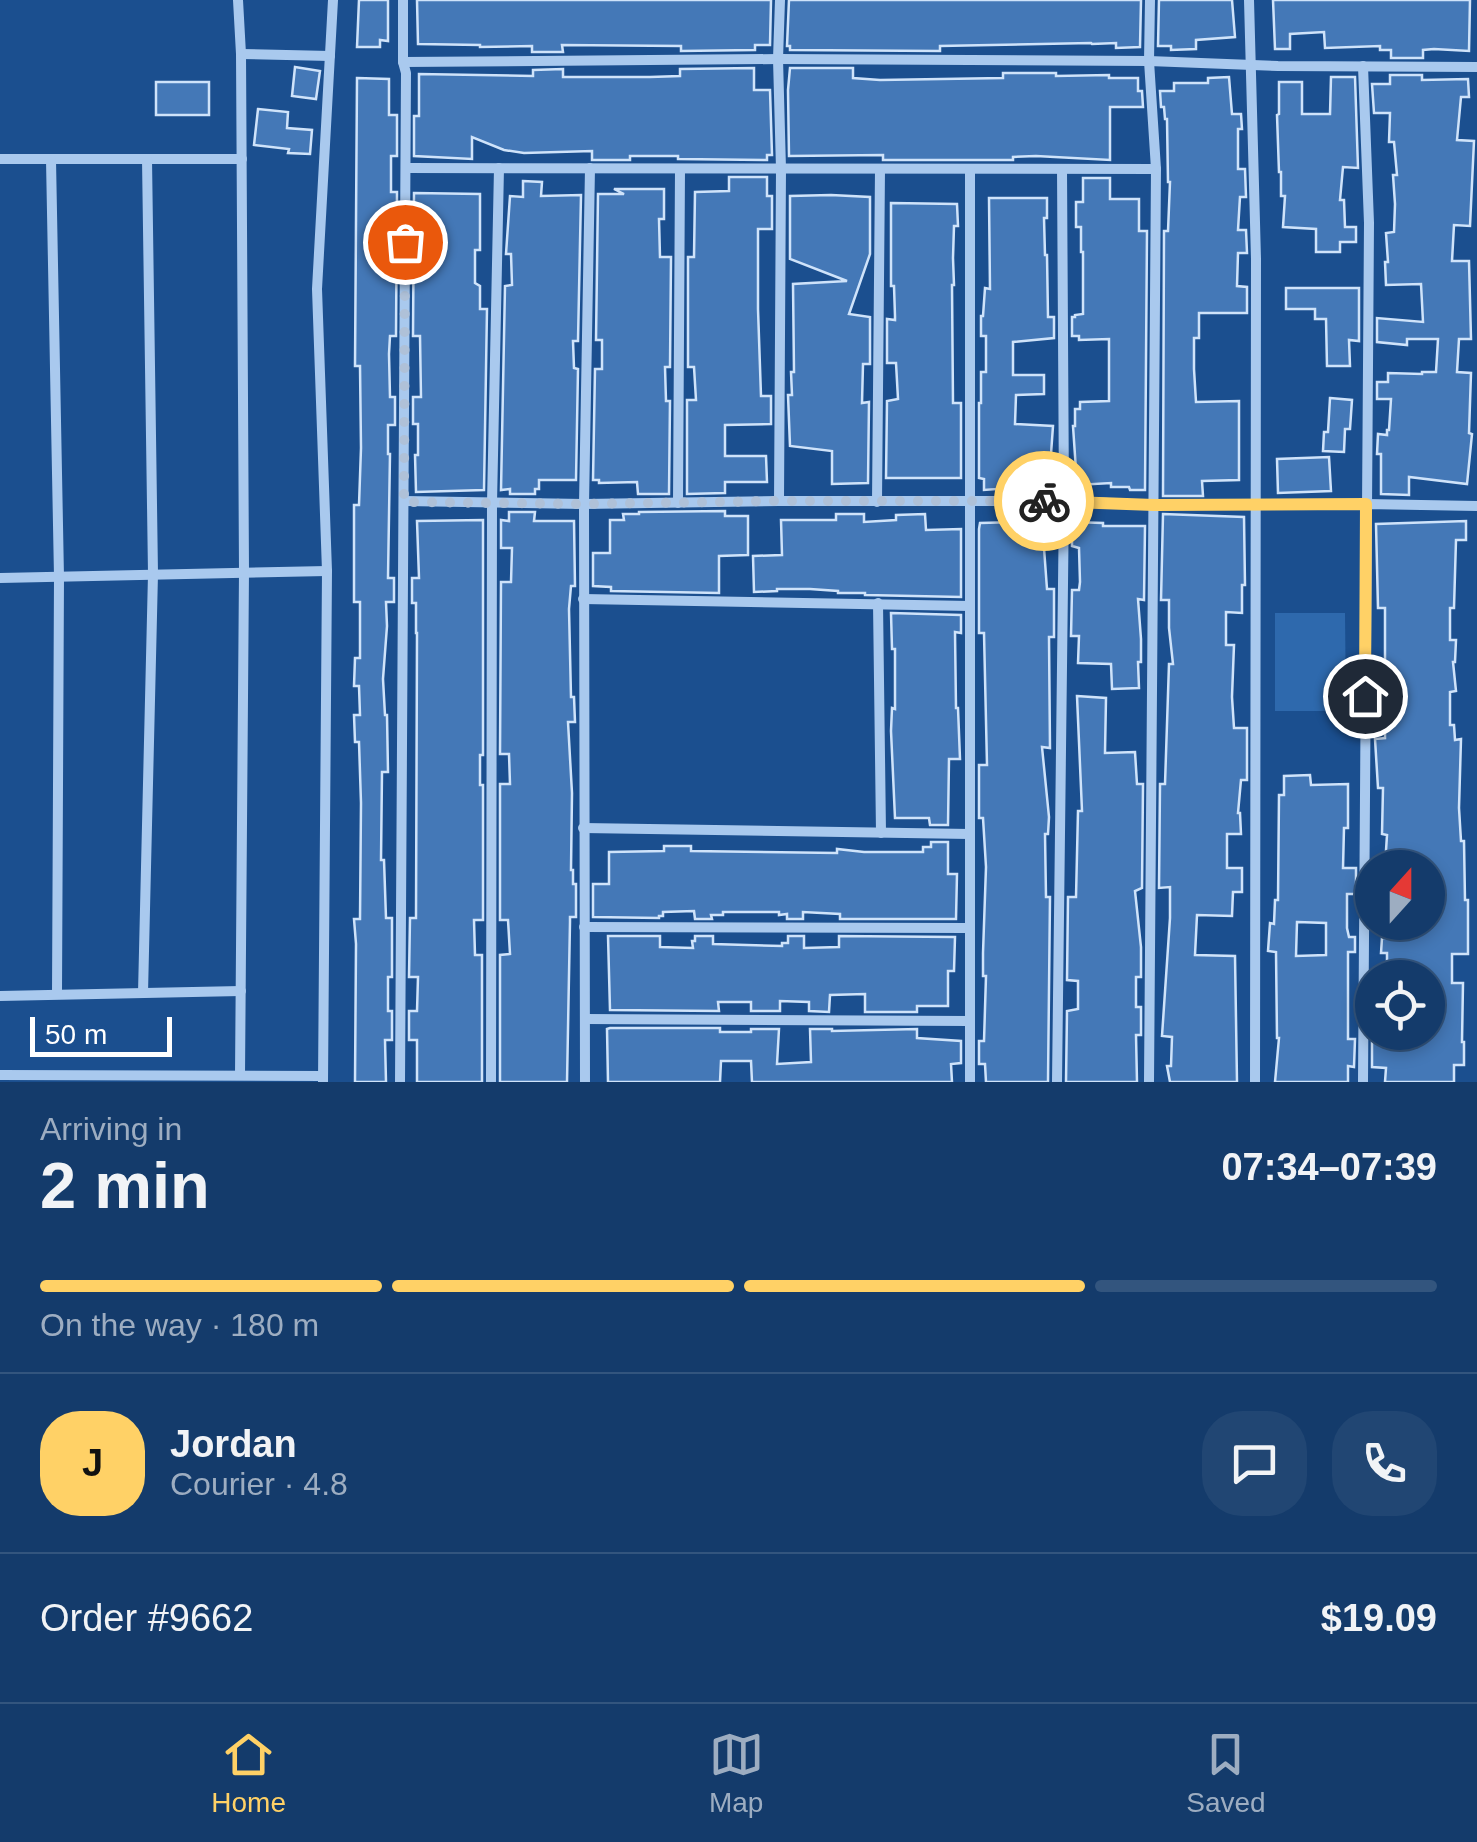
<!DOCTYPE html>
<html lang="en">
<head>
<meta charset="utf-8">
<style>
	:root { --surface:#143b6b; --page:#214673; --text:#f1f3f6; --muted:#9dadc1; --line:#33557e; --accent:#ffd166 }
	body { margin:0; font-family:Helvetica,sans-serif; background:var(--page); color:var(--text); height:100vh; display:flex; flex-direction:column; font-size:38px; white-space:nowrap }
	* { box-sizing:border-box; margin:0 }
	p { font-size:32px; color:var(--muted) }
	.icon { flex:none; width:55px; height:55px; fill:none; stroke:currentColor; stroke-width:2; stroke-linecap:round; stroke-linejoin:round }
	.map { position:relative; height:1082px; overflow:hidden }
	.details { display:flex; flex-direction:column; background:var(--surface); flex:1 }
	.details>* { flex:none }
	.needle { width:65px; rotate:21deg }
	.controls { position:absolute; left:1355px; top:850px; display:grid; gap:20px }
	.controls a { display:grid; place-items:center; width:90px; height:90px; border-radius:50%; background:var(--surface); box-shadow:0 5px 15px #0003,0 0 0 2px var(--line); font-size:50px }
	.scale { position:absolute; left:30px; bottom:25px; width:142px; box-sizing:border-box; padding-left:10px; border:5px solid #fff; border-top:0; font-size:28px; line-height:35px; white-space:nowrap; color:#fff; -webkit-text-stroke:8px #1b4f8f; paint-order:stroke }
	.pin { position:absolute; display:grid; place-items:center; width:85px; height:85px; color:#fff; margin:-42px; border:5px solid #fff; border-radius:50%; box-shadow:0 2px 10px #0007 }
	.courier { position:absolute; display:grid; place-items:center; width:100px; height:100px; margin:-50px; border:8px solid #ffd166; border-radius:50%; background:#fff; color:#222; box-shadow:0 2px 12px #0007 }
	.head em { font-style:normal; font-weight:600 }
	.head div { display:flex; flex-direction:column-reverse }
	.head { display:flex; align-items:center; justify-content:space-between; height:170px; padding:0 40px }
	h1 { font-size:65px; font-weight:600; line-height:75px }
	.bar { display:grid; grid-template-columns:repeat(4,1fr); gap:15px 10px; align-content:center; height:120px; padding:0 40px }
	.bar i { height:12px; border-radius:8px; background:var(--line) }
	.bar .current { background:var(--accent) }
	.bar p { grid-column:span 4 }
	.line { display:flex; align-items:center; gap:25px; padding:0 40px; border-top:2px solid var(--line) }
	.line div { flex:1 }
	.round { display:grid; place-items:center; flex:none; width:105px; height:105px; border-radius:40px; background:var(--page) }
	.tabs { display:flex; justify-content:space-around; align-items:center; height:140px; border-top:2px solid var(--line); background:var(--surface); font-size:28px; color:var(--muted) }
	.tabs a { display:grid; justify-items:center; gap:5px }
	.tabs .current { color:var(--accent) }
	.map>svg:first-child { display:block }
</style>
</head>
<body>
<div class="map">
<svg width="1477" height="1082" viewBox="0 0 1477 1082">
	<rect width="100%" height="100%" fill="#1b4f8f"/>
	<path fill="#2e69ad" d="M1275 613H1345L1346 711H1275Z"/>
	<g fill="#4478b7" stroke="#cfe3fa" stroke-width="2.5" fill-rule="evenodd">
		<path d="M359 0H388V41L380 40V47H357Z"/>
		<path d="M417 0H771L770 45H755V50L681 51V46L562 45 563 52H532V46L480 47V45L418 44Z"/>
		<path d="M789 0H1141L1140 47 1116 48V43L1092 44 1091 43 940 46V51L790 50V46H787Z"/>
		<path d="M1159 0H1232L1235 37 1196 40V49L1171 50V46H1158Z"/>
		<path d="M1273 0H1470L1469 51 1434 49 1423 50V58H1391V50H1380V46L1325 48 1324 32 1290 34V49H1275Z"/>
		<path d="M295 67 320 71 316 99 292 96Z"/>
		<path d="M754 68V90H770L772 155H767V160L678 159V156H630V160H592V151L524 153 504 150 472 137V159L414 156V116H419V74L533 76V70L563 69V77H650L680 76V69Z"/>
		<path d="M790 68H853V78L880 80 1003 78V73H1056V76L1109 75V78H1138V91H1142L1143 107H1110V160L1036 156 1013 157V160H883V155L789 156 788 90Z"/>
		<path d="M1390 75H1422V80L1468 79 1469 97H1461L1457 140 1474 141 1470 226 1454 225 1452 261H1469L1471 339H1459L1457 372 1471 373 1469 433 1472 434 1467 484 1409 477V495L1381 494V454H1377L1378 434 1387 435V430H1389L1391 399H1377V382H1388V373L1422 374V372H1436L1438 339H1407V345L1377 342V318L1423 322 1421 284 1386 285 1385 262H1388L1386 233 1394 232 1395 204 1393 175H1397L1394 142H1389L1390 113H1374L1372 84H1390Z"/>
		<path d="M1229 77 1232 114H1241L1242 129H1238V169H1245L1246 197H1240L1238 230H1246L1247 253H1238L1237 286 1247 287V313H1199V338H1194V369L1196 402 1239 401V480L1202 481 1203 496H1163L1164 231H1168L1170 182H1168L1167 119H1165L1164 107H1161L1160 91H1174V83H1208V78Z"/>
		<path d="M1331 77H1355L1358 168 1343 167 1340 200H1344L1345 227H1356V242H1340V252H1316V229L1283 227 1285 196H1281V172H1279L1277 115 1279 114V82H1302V114H1330Z"/>
		<path d="M357 78 389 79V115H397V156H391V192H397L396 336H390L389 354 390 397H395V425H388V454H390L388 578H394V602H386L387 626 383 679 385 715H387L388 772H382L381 860H384L386 918H392V977H388V1011H392V1040H385L386 1082H355L356 944 354 919H360L361 803 359 742H355L354 715H360L359 686H354L355 658H360V602H354V505H359L361 448 360 366H355Z"/>
		<rect x="156" y="82" width="53" height="33"/>
		<path d="M258 109 288 112 287 128 312 130 310 154 288 153 289 149 254 145Z"/>
		<path d="M729 177H767V196H772V229H758V309L761 396H771V424L725 425V456H766L767 482H725V493L687 494V400H696L694 367H688V257H694L695 192 729 191Z"/>
		<path d="M1083 178H1110V199H1139V231H1147L1145 490H1130L1129 487H1111V483L1077 485 1073 426H1075V409H1080V402L1109 401V339L1079 340V336H1072V317H1075V315L1083 314V252H1081V227H1076V202H1083Z"/>
		<path d="M523 181 542 182 541 196 581 195 578 341H573L574 368 578 369 576 480H539V489H535V494H510V489L501 490 505 286 512 285 511 254H506L510 196 523 197Z"/>
		<path d="M614 189H664V219H659L660 257H671L670 367H665L666 401H670L669 494H638L637 482 599 483V480H593L595 369H602V340H596L598 194H624Z"/>
		<path d="M414 193 480 194V250H475V283L480 286V309H487L484 490 416 492 415 455H418V424H413V397H421L420 336H413Z"/>
		<path d="M831 195 870 197V254L849 314 870 317V364H863L862 403 869 402 868 483 832 484V451L790 446 788 395H792L791 372H794L793 284 847 281 790 259V196Z"/>
		<path d="M989 198H1047V218H1044L1045 255H1047L1048 317H1054V338L1013 342V375H1044V394L1016 395 1015 424 1053 426 1049 482 1025 480 1024 487 984 490V479L979 478V403H981V372H986V336H981V316H983L985 288 990 289Z"/>
		<path d="M891 203 957 204 958 226H954L953 258 954 285H952L953 403H961V478H886L887 401 898 399 896 363H887V319L895 320V316L894 286H891Z"/>
		<path d="M1286 288H1359V341L1349 340 1350 366H1327L1326 319H1315V309H1286Z"/>
		<path d="M1330 398 1352 400 1350 429H1345L1344 452 1323 451 1324 432H1328Z"/>
		<path d="M1329 457 1331 491 1278 493 1277 459Z"/>
		<path d="M725 511V516H748V555L719 556V593L611 591V587L593 586V553H610V520H624L623 514H639V512Z"/>
		<path d="M509 512H535L534 521H574L575 586H571L569 609 571 697H574L575 722H568L572 793 571 870H573V884H576V917H570V922L567 1082H500V955L510 954 508 920H500V784H510L509 754H500L501 582H511L512 548H501V520L509 521Z"/>
		<path d="M836 514H864V522L896 520V515L925 514 926 530 961 529V597L865 595V593H838V591L810 589H777V591L754 592 753 556 782 555 781 520H836Z"/>
		<path d="M1163 514 1244 517 1245 585H1242V613L1226 612V645H1234L1232 697 1234 728H1247V780H1241L1238 813H1240L1241 834H1227V868H1242V892H1233L1232 916 1197 915 1195 955 1235 956 1237 1082H1170L1167 1066H1171L1172 1037 1162 1036 1170 918V887L1159 888 1160 784H1165L1169 664H1173L1169 628V600H1161Z"/>
		<path d="M1049 515 1050 522H1055V547L1044 548 1047 589H1054V637H1049L1050 748 1042 747 1049 817 1048 834H1045L1046 897H1050L1048 1082H986L985 1064H979V1041H984L986 976H983V953L986 867 983 818H979V765H987L984 633H979V529L980 523 1021 522V517Z"/>
		<path d="M483 520V755H480V785H483V920H474L475 955H482V1082H417V1040H409V1011H417L418 977H409L410 918H416L417 633H416V603H412V578H419L417 521Z"/>
		<path d="M1466 521V540H1456L1454 608H1450V640H1456L1455 662H1453L1456 691 1450 692V725H1454L1455 740 1461 739 1459 808 1461 841H1464L1465 900H1468V954H1452V983H1463L1462 1042H1464V1065H1454V1082H1385L1386 1068 1372 1067V1039H1386V1032H1428V978H1387V953H1381L1382 938H1386V922H1428V868L1385 866 1387 835 1382 834 1383 788H1378L1375 739 1385 738V608H1378L1376 524Z"/>
		<path d="M1072 522 1103 523V526H1145L1144 600 1138 599 1141 639V662H1138L1139 688 1112 689 1111 664 1078 663 1079 636H1071L1072 590H1079L1080 582 1079 548 1072 546Z"/>
		<path d="M891 613 961 615V633L955 632 956 708H958L960 759H949L948 825H930L929 818H895L891 731 892 708 895 709V649H892Z"/>
		<path d="M1077 696 1106 698 1105 753 1135 752 1137 784H1143L1142 888 1135 891 1141 947V977H1136V1007H1141V1035H1136L1137 1082H1066L1067 1011 1078 1009V981L1067 980 1068 897H1076L1078 811H1082Z"/>
		<path d="M1310 775 1311 785 1348 784V828H1344L1343 868H1356V894H1347V928L1349 937H1355V952H1348V1039H1355L1354 1067 1348 1066V1082H1275L1279 1038H1277L1276 952 1268 951 1270 923 1274 924 1275 900H1278L1279 795H1284V776ZM1297 922 1326 923V955L1296 956Z"/>
		<path d="M931 842H948V874H957L956 919H840V914L803 912V919H787V914L779 915V912H723V915H711L712 919H695L694 911 663 912V916H659V918L593 917V884H609V852L664 851V846H691V851L837 853V849L864 852H923V847H931Z"/>
		<path d="M608 936H660V947L693 948 692 941H695V936H713V944L782 946V943H788V936H804V948L839 947V936L955 937 954 971H948V1006H917V1012H865V994L830 995 829 1012 809 1011V1002L780 1001V1011H751V1002H718L719 1011 610 1010Z"/>
		<path d="M610 1028H720V1032H751V1029H779L777 1064 811 1062 810 1029H832V1031L917 1029V1038L961 1041V1063L951 1064 952 1082H752L751 1061H721L720 1082H608L607 1029Z"/>
	</g>
	<g fill="none" stroke-linecap="round" stroke-linejoin="round">
		<g stroke="#a9c9ee" stroke-width="10">
			<path d="M238 0 241 54 244 571 240 1075"/>
			<path d="M1249 0 1256 259 1255 1082"/>
			<path d="M241 54 330 56"/>
			<path d="M403 62 778 59 1149 61 1278 66 1477 67"/>
			<path d="M1363 66 1369 223 1363 1082"/>
			<path d="M0 159H242"/>
			<path d="M51 160 59 577 57 994"/>
			<path d="M406 168 1156 169"/>
			<path d="M404 501 584 504 779 501H1064L1154 505 1366 504 1477 506"/>
			<path d="M779 501 781 169 778 59 780 0"/>
			<path d="M877 502 880 169"/>
			<path d="M678 503 680 169"/>
			<path d="M0 578 327 571"/>
			<path d="M583 599 970 606"/>
			<path d="M878 603 881 833"/>
			<path d="M583 828 970 834"/>
			<path d="M584 927 969 928"/>
			<path d="M143 993 153 574 147 159"/>
			<path d="M0 996 241 991"/>
			<path d="M585 1019 969 1021"/>
			<path d="M0 1075 323 1076"/>
			<path d="M323 1082 327 571 317 289 333 0"/>
			<path d="M400 1082 406 73 403 62V0"/>
			<path d="M491 1082 492 503 499 168"/>
			<path d="M585 1082 584 504 590 168"/>
			<path d="M970 1082V169"/>
			<path d="M1057 1082 1064 501 1062 169"/>
			<path d="M1149 1082 1156 169 1149 61 1150 0"/>
		</g>
	</g>
	<g fill="none" stroke-linecap="round" stroke-linejoin="round">
		<path stroke="#afc1d8" stroke-width="10" stroke-dasharray="0 18" d="M405 242 404 502 584 504 779 501H1044"/>
		<path stroke="#ffd166" stroke-width="12" d="M1044 501 1154 505 1366 504 1365 696"/>
	</g>
</svg>
<div class="controls">
<a><svg class="needle" viewBox="-14 -14 28 28"><path d="M0-13l5 13h-10z" fill="#e53935"/><path d="M0 13l5-13h-10z" fill="#9dadc1"/></svg></a>
<a><svg class="icon" aria-label="locate" viewBox="0 0 24 24"><circle cx="12" cy="12" r="6"/><path d="M12 2v4M12 18v4M2 12h4M18 12h4"/></svg></a>
</div>
<div class="scale">50 m</div>
<div class="pin" style="left:405px;top:242px;background:#ea580c"><svg class="icon" aria-label="bag" viewBox="0 0 24 24"><path d="M5 8h14l-1 12H6zM9 8a3 3 0 0 1 6 0"/></svg></div>
<div class="pin" style="left:1365px;top:696px;background:#1f2937"><svg class="icon" aria-label="home" viewBox="0 0 24 24"><path d="M3 11l9-7 9 7M6 9v11h12V9"/></svg></div>
<div class="courier" style="left:1044px;top:501px"><svg class="icon" aria-label="bike" viewBox="0 0 24 24"><circle cx="6" cy="16" r="4"/><circle cx="18" cy="16" r="4"/><path d="M6 16l4-8h5l3 8M10 8l3 8H6M13 5h3"/></svg></div>
</div>
<section class="details">
<div class="head"><div><h1>2 min</h1><p>Arriving in</p></div><em>07:34–07:39</em></div>
<div class="bar"><i class="current"></i><i class="current"></i><i class="current"></i><i></i><p>On the way · 180 m</p></div>
<div class="line" style="height:180px"><b class="round" style="background:var(--accent);color:#111">J</b><div><b>Jordan</b><p>Courier · 4.8</p></div><a class="round"><svg class="icon" aria-label="chat" viewBox="0 0 24 24"><path d="M4 5h16v11H9l-5 4z"/></svg></a><a class="round"><svg class="icon" aria-label="phone" viewBox="0 0 24 24"><path d="M5 4h4l2 5-3 2q2 4 5 5l2-3 5 2v4C11 20 4 13 5 4z"/></svg></a></div>
<div class="line" style="height:130px"><div>Order #9662</div><b>$19.09</b></div>
</section>
<nav class="tabs">
<a class="current"><svg class="icon" aria-label="home" viewBox="0 0 24 24"><path d="M3 11l9-7 9 7M6 9v11h12V9"/></svg>Home</a>
<a><svg class="icon" aria-label="map" viewBox="0 0 24 24"><path d="M3 6l6-2 6 2 6-2v14l-6 2-6-2-6 2zM9 4v14M15 6v14"/></svg>Map</a>
<a><svg class="icon" aria-label="saved" viewBox="0 0 24 24"><path d="M7 4h10v16l-5-4-5 4z"/></svg>Saved</a>
</nav>
</body>
</html>
